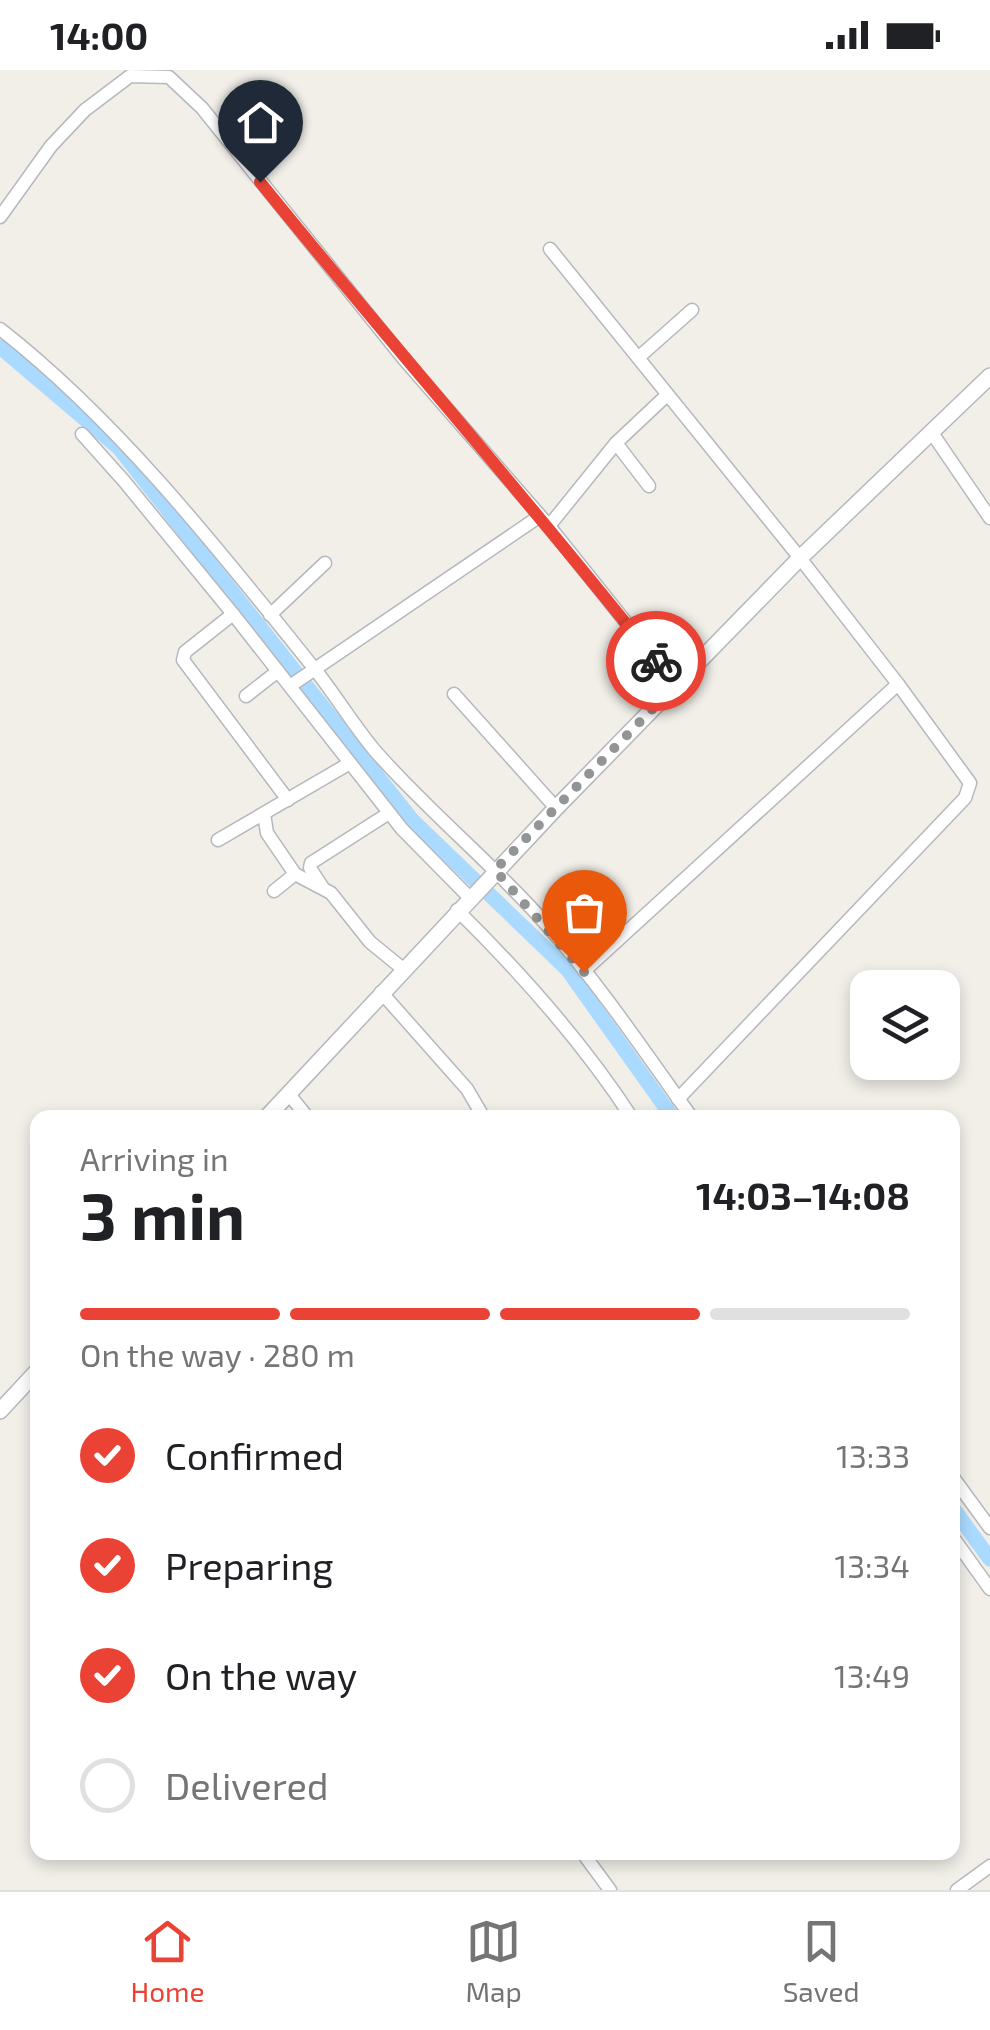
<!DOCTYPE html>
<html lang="en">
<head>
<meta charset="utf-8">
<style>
	:root { --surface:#fff; --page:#f2f2f2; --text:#202124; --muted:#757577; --line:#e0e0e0; --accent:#ea4335 }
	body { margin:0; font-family:"Exo 2",sans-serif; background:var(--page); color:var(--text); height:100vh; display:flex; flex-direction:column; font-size:38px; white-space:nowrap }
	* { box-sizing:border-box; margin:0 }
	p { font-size:32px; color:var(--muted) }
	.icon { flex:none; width:55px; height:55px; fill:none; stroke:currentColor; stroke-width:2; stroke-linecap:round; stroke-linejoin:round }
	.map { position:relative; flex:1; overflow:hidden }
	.panel { position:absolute; left:30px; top:1040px; width:930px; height:750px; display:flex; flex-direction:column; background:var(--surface); border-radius:20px; box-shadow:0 5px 15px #0003 }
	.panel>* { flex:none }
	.tools { position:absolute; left:850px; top:900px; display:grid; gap:20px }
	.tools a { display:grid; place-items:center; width:110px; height:110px; border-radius:20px; background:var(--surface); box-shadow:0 5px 15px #0003; font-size:50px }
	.pin { position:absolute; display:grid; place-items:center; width:85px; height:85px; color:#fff; margin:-102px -42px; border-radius:50% 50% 50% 0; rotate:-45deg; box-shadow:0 0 10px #0007 }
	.pin .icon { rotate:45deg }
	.courier { position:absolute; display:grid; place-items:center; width:100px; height:100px; margin:-50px; border:8px solid #ea4335; border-radius:50%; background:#fff; color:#222; box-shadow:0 2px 12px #0007 }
	.summary em { font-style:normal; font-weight:700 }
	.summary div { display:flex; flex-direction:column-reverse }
	.summary { display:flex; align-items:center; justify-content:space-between; height:170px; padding:0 50px }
	h1 { font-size:65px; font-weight:700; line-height:75px }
	.bar { display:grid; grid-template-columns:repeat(4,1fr); gap:15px 10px; align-content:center; height:120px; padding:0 50px }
	.bar i { height:12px; border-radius:8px; background:var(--line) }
	.bar .current { background:var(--accent) }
	.bar p { grid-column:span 4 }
	ol { padding:0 50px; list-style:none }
	li { display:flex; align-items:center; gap:30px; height:110px }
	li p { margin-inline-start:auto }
	li .icon { padding:10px; border-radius:50%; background:var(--accent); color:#fff; stroke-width:4 }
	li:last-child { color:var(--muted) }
	li i { width:55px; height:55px; border:5px solid var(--line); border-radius:50% }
	.status { display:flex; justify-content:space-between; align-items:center; height:70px; padding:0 50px; background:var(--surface); direction:ltr }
	.status svg { height:28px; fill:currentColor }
	.menu { display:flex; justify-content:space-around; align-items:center; height:140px; border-top:2px solid var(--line); background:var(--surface); font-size:28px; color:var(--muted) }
	.menu a { display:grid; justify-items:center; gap:5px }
	.menu .current { color:var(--accent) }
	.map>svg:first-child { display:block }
</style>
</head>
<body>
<div class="status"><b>14:00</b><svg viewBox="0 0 49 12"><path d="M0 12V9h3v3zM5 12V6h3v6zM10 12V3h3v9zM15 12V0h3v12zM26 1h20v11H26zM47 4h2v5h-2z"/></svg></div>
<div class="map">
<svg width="990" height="1820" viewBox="0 0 990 1820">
	<rect width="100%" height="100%" fill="#f1efe8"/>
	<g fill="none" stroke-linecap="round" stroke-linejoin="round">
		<g stroke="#aadaff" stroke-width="15">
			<path d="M0 277 119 378 412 750 567 899 673 1048"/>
			<path d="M952 1437 990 1489"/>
		</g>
		<defs>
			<g id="minor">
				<path d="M0 147 51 76 85 40 130 6 169 7 202 38 403 288 549 456 676 615"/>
				<path d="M550 179 800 488 898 614 970 713 965 728 678 1029"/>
				<path d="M0 259C117 350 220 481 313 597 335 624 353 655 376 682 430 743 492 793 546 854 599 914 645 982 692 1048"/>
				<path d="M639 287 692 240"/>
				<path d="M932 363 990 448"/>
				<path d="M82 364 124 411 233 544 402 759 469 827"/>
				<path d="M616 373 649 416"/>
				<path d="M549 456 616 373 667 325"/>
				<path d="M233 544 185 582 183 590 288 730"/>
				<path d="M270 545 325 493"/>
				<path d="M290 616 540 446"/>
				<path d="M454 624 556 738"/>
				<path d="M246 626 278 601"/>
				<path d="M264 744 267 763 295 804 331 823 370 872 403 899"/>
				<path d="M218 770 350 693"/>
				<path d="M323 818 310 798 311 793 389 743"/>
				<path d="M274 821 295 804"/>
				<path d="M457 840C522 904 582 971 632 1048"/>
				<path d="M584 901 898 614"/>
				<path d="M381 922 467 1019 484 1048"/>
				<path d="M288 1023 308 1048"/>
				<path d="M952 1406 990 1458"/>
				<path d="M952 1466 990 1519"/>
				<path d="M582 1782 610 1820"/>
				<path d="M957 1820 990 1796"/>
			</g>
			<g id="tertiary">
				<path d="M266 1048 556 738 800 488 990 306"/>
				<path d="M0 1341 38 1300"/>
			</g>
		</defs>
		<use href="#minor" stroke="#b5b8bc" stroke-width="15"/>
		<use href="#tertiary" stroke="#b5b8bc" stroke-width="18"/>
		<use href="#minor" stroke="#fff" stroke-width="12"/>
		<use href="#tertiary" stroke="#fff" stroke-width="15"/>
	</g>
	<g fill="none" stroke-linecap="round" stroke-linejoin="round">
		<path stroke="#929495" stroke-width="10" stroke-dasharray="0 18" d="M584 902 495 800 676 615 656 591"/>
		<path stroke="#ea4335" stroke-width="12" d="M260 112C390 273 527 428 656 591"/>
	</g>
</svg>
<div class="tools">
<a><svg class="icon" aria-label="layers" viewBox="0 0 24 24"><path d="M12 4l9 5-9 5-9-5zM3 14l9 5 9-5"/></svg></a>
</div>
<div class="pin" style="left:584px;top:902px;background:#ea580c"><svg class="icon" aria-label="bag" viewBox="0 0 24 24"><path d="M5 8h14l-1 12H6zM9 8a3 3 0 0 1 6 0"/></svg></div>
<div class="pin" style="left:260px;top:112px;background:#1f2937"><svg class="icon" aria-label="home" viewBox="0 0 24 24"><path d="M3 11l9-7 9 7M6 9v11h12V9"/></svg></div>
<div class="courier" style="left:656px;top:591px"><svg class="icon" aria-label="bike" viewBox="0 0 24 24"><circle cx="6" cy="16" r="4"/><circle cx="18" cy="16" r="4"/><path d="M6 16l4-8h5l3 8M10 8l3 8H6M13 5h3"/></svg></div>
<section class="panel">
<div class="summary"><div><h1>3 min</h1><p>Arriving in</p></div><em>14:03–14:08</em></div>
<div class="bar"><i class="current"></i><i class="current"></i><i class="current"></i><i></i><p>On the way · 280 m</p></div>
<ol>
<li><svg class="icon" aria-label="check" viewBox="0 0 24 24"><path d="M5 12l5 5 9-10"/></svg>Confirmed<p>13:33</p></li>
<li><svg class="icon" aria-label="check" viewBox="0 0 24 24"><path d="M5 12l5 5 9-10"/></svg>Preparing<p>13:34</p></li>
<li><svg class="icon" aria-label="check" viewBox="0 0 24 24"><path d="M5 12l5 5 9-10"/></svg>On the way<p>13:49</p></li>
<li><i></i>Delivered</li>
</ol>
</section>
</div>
<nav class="menu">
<a class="current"><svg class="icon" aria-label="home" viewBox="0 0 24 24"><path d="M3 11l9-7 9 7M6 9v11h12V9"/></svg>Home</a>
<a><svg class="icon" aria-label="map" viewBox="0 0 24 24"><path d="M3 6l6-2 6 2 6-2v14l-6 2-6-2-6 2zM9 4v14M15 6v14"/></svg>Map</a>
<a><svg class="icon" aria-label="saved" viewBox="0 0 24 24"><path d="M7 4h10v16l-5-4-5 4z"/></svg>Saved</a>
</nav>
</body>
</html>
